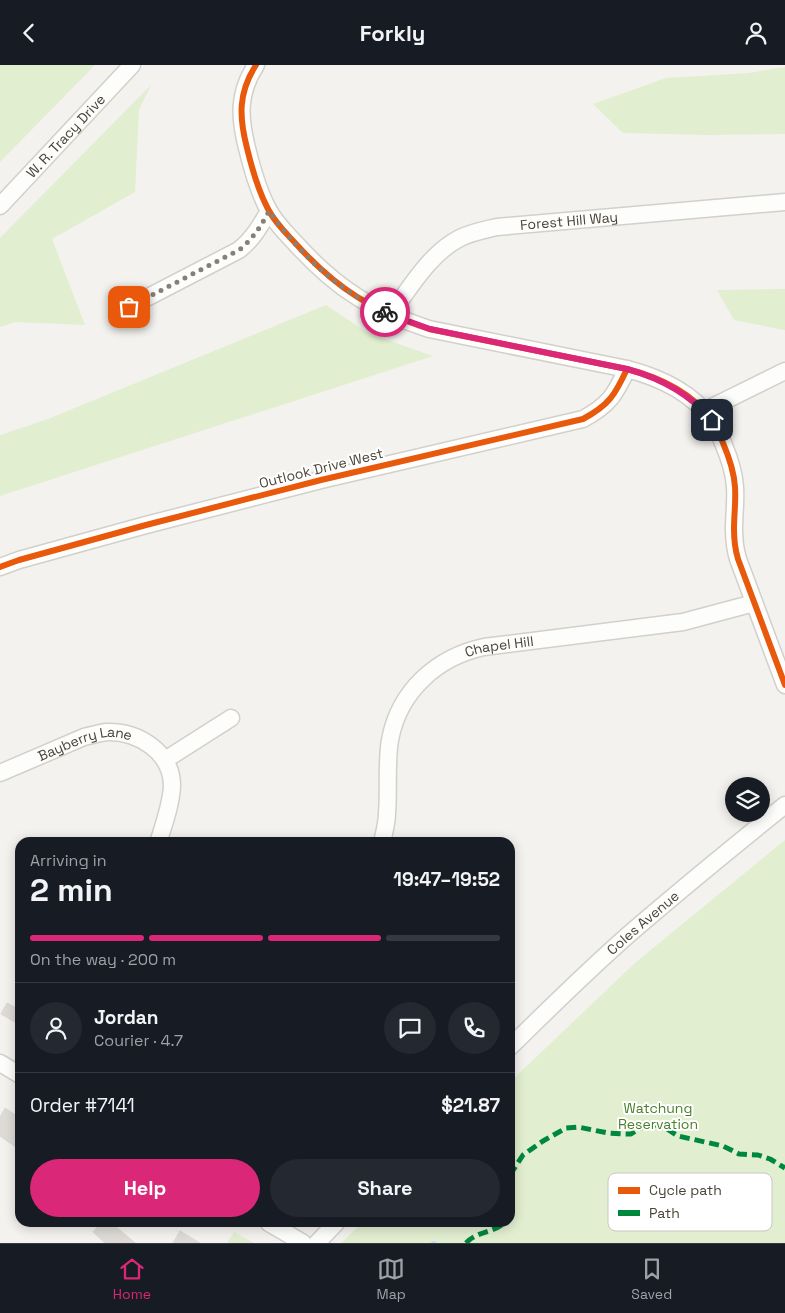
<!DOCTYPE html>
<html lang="en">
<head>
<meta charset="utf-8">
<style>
	:root { --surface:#171b24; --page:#242831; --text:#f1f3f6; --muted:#9ea1a6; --line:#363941; --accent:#db2777 }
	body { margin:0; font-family:"Space Grotesk",sans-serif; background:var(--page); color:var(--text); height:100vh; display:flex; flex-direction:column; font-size:19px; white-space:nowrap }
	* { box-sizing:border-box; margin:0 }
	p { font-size:16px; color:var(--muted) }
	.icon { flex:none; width:28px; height:28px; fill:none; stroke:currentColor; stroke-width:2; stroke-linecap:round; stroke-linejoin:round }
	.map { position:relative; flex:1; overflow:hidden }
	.panel { position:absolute; left:15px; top:772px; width:500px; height:390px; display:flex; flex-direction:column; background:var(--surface); border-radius:15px; box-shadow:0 2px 12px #0003 }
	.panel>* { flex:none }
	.controls { position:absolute; left:725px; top:712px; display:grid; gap:10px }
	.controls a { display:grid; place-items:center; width:45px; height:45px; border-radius:50%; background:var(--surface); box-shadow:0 2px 12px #0003; font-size:25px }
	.pin { position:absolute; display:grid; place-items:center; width:42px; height:42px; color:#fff; margin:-21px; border-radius:10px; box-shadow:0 2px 8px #0006 }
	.courier { position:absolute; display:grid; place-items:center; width:50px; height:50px; margin:-25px; border:4px solid #db2777; border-radius:50%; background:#fff; color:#222; box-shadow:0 1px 6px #0007 }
	.overview em { font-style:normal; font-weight:800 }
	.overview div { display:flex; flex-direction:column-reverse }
	.overview { display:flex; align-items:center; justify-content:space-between; height:85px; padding:0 15px }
	h1 { font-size:32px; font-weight:800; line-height:38px }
	.bar { display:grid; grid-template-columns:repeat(4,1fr); gap:8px 5px; align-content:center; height:60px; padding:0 15px }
	.bar i { height:6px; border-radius:4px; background:var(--line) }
	.bar .selected { background:var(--accent) }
	.bar p { grid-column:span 4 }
	.line { display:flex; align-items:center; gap:12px; padding:0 15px; border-top:1px solid var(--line) }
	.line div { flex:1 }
	.round { display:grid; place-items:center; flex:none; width:52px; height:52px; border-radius:26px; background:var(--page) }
	.action { display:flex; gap:10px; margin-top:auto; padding:10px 15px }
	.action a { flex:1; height:58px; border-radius:30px; background:var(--accent); color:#fff; font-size:20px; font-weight:800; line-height:58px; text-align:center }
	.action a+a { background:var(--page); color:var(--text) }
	header { display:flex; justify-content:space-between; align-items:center; height:65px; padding:0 15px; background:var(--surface); font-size:22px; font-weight:800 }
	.dock { display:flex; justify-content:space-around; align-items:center; height:70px; border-top:1px solid var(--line); background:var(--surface); font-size:14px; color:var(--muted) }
	.dock a { display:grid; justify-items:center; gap:2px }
	.dock .selected { color:var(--accent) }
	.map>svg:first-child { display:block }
</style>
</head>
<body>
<header><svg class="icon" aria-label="back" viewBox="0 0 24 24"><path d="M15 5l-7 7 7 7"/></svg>Forkly<svg class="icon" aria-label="person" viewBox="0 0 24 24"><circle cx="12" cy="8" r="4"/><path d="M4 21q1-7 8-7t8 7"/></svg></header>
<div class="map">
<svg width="785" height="1178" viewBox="0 0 785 1178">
	<rect width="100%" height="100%" fill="#f4f2ee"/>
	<g fill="#e1eecf">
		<path d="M0 0H95L0 97Z"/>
		<path d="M785 2V69L707 70 623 68 593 39 666 13 749 8Z"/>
		<path d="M151 20 139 45 135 127 52 174 85 260 15 257 0 262V173Z"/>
		<path d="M785 224V265H783L734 255 717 225Z"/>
		<path d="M326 240 368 268 433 291 0 431V370L48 354Z"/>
		<path d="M785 775V1178H341L362 1158H510V1017L636 897Z"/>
		<path d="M234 1167 254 1178H227Z"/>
	</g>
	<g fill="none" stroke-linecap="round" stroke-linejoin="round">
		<path stroke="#c0ddf1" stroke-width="4" d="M433 1178H434"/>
	</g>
	<g fill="#dedbd6" stroke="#dcd9d4">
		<path d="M7 938 20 945V960L1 949Z"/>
		<path d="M5 1043 17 1051 15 1055 18 1057 17 1059 20 1061V1085L0 1071V1052Z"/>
		<path d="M101 1158H106L112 1163 115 1161 135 1178H105L93 1167Z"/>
		<path d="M180 1166 200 1178H173Z"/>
	</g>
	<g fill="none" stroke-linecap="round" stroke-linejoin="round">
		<defs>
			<g id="minor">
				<path d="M256 0C238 28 239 52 247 83 252 104 258 125 268 144 275 158 287 169 297 180 338 225 372 245 429 264L627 304C658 312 691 327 711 354 716 361 720 370 723 378 729 392 734 406 735 422 736 436 734 450 734 464 734 474 735 484 738 494L785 620"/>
				<path id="s1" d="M0 141 132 0"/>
				<path d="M129 242 239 185C253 174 260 161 269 146"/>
				<path id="s2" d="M390 250C409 224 430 188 460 173 472 167 484 165 497 162L785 137"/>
				<path d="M704 346 785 306"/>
				<path d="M0 502 19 495 146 460 321 415 583 354C609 340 615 330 627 304"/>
				<path d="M165 695 231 653"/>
				<path id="s3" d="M0 708 84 672C92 670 99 668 107 667 138 666 172 687 172 721 171 740 164 759 158 778"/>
				<path id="s4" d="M382 778C384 768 387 758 387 748 389 724 386 699 390 675 399 626 437 592 484 582L683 557 754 538"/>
				<path id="s5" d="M510 982C551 942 591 902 635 864 684 822 734 781 785 740"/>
				<path d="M0 998 20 1010"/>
				<path d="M269 1158 303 1178"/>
				<path d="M317 1178 336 1158"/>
			</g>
		</defs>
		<use href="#minor" stroke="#d2d0cb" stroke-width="19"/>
		<use href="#minor" stroke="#fdfdfc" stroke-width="16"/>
		<g stroke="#00873e" stroke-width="5" stroke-dasharray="10 5" stroke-linecap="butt">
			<path d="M510 1110 523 1090 543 1076 566 1063 578 1062 608 1068 623 1069H631L645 1060 651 1059 664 1062 678 1071 723 1081 739 1089 758 1090 770 1094 785 1103"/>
			<path d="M466 1178C477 1166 493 1168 504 1158"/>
		</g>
		<defs>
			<g id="cycleway">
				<path d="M256 0C238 28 239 52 247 83 252 104 258 125 268 144 275 158 287 169 297 180 338 225 372 245 429 264L627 304C658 312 691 327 711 354 716 361 720 370 723 378 729 392 734 406 735 422 736 436 734 450 734 464 734 474 735 484 738 494L785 620"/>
				<path d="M0 502 19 495 146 460 321 415 583 354C609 340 615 330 627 304"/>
			</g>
		</defs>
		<use href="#cycleway" stroke="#fff" stroke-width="9"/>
		<use href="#cycleway" stroke="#e8590c" stroke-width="6"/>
	</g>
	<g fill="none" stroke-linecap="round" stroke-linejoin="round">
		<path stroke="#868178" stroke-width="5" stroke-dasharray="0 9" d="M129 242 239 185C253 174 261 161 269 146 299 188 337 225 385 247"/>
		<path stroke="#db2777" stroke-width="6" d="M385 247 408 256 430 264 627 304C660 313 689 328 712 355"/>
	</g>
	<g text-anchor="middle" stroke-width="4" stroke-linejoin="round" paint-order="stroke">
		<g font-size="14" fill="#4b4439" stroke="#fff">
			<text dy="5" stroke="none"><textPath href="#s1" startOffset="96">W. R. Tracy Drive</textPath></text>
			<text dy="5" stroke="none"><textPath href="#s2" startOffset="216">Forest Hill Way</textPath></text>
			<text transform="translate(321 403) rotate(-14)" y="5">Outlook Drive West</text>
			<text dy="5" stroke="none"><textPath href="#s4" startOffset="259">Chapel Hill</textPath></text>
			<text dy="5" stroke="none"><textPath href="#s3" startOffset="91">Bayberry Lane</textPath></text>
			<text dy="5" stroke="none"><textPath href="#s5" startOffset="182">Coles Avenue</textPath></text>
		</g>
		<g font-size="14" fill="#4a7f2a" stroke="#fff">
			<text x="658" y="1048">Watchung<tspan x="658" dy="16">Reservation</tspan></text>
		</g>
	</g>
	<rect x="608" y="1108" width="164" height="58" rx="8" fill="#fff" stroke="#c9c7c4" stroke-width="1"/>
	<rect x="618" y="1122" width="22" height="7" fill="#e8590c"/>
	<rect x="618" y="1145" width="22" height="6" fill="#00873e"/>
	<g font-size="14" fill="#4b4439">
		<text x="649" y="1130">Cycle path</text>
		<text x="649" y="1153">Path</text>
	</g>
</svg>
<div class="controls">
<a><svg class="icon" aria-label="layers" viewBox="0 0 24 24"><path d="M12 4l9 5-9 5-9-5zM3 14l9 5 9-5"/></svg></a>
</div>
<div class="pin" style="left:129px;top:242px;background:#ea580c"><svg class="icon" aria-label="bag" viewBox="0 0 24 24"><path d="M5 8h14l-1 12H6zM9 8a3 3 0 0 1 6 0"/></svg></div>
<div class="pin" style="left:712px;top:355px;background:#1f2937"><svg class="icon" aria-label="home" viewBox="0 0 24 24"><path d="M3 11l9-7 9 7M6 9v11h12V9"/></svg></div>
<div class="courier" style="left:385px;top:247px"><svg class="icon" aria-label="bike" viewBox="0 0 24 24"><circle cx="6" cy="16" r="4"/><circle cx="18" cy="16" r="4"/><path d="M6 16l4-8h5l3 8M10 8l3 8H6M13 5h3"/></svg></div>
<section class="panel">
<div class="overview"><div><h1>2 min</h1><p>Arriving in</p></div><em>19:47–19:52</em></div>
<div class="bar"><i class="selected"></i><i class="selected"></i><i class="selected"></i><i></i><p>On the way · 200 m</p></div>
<div class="line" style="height:90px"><a class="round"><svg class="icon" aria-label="person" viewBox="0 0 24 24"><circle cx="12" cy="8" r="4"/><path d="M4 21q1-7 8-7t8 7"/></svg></a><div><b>Jordan</b><p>Courier · 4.7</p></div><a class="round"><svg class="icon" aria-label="chat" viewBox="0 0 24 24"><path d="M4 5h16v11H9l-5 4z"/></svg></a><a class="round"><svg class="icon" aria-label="phone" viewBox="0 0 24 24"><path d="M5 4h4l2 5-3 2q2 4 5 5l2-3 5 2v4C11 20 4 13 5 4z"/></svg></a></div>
<div class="line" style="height:65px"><div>Order #7141</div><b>$21.87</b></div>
<div class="action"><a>Help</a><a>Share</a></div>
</section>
</div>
<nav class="dock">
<a class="selected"><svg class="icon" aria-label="home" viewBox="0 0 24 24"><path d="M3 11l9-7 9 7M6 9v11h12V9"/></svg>Home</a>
<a><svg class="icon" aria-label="map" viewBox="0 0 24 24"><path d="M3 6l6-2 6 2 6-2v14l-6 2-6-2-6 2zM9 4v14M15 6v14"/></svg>Map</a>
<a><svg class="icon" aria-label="saved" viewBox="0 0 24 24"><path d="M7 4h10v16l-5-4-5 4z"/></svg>Saved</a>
</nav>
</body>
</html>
